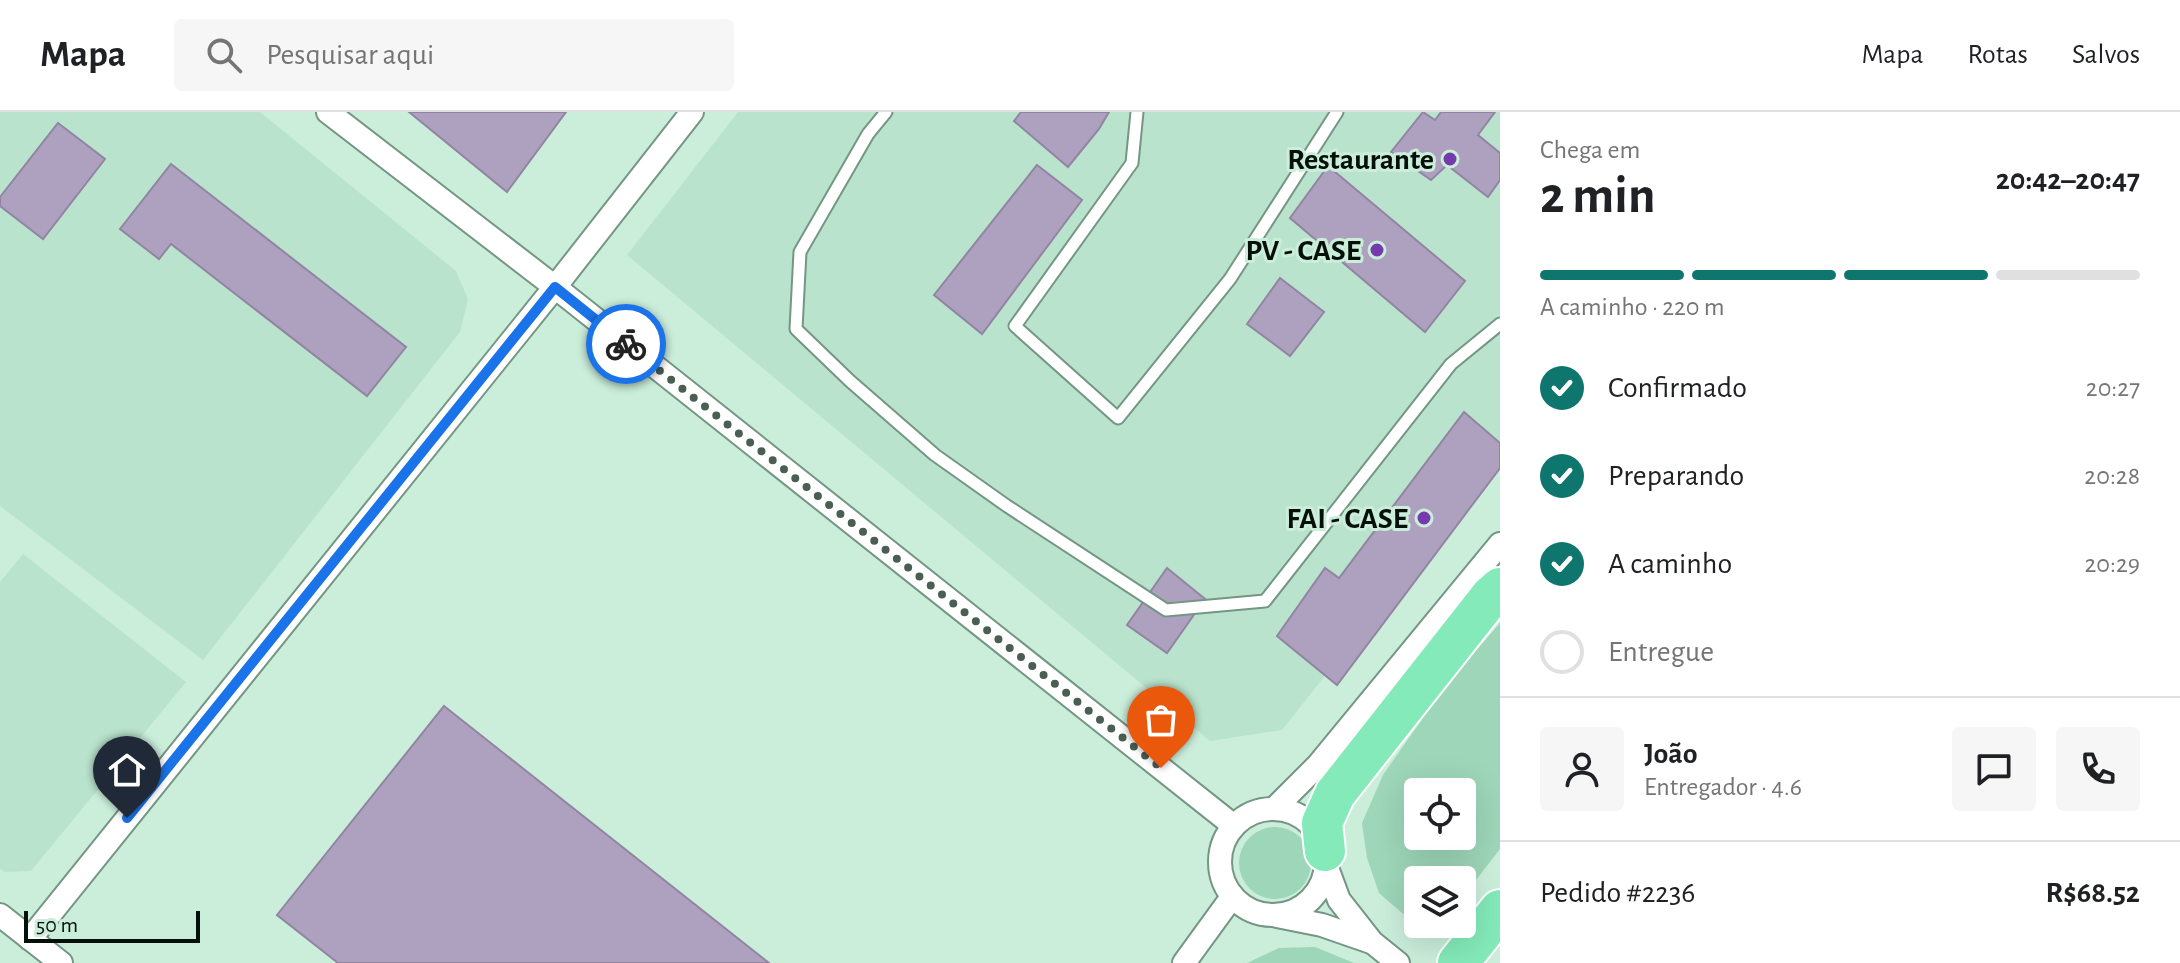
<!DOCTYPE html>
<html lang="pt">
<head>
<meta charset="utf-8">
<style>
	:root { --surface:#fff; --page:#f6f6f6; --text:#202124; --muted:#757577; --line:#e0e0e0; --accent:#0f766e }
	body { margin:0; font-family:"Alegreya Sans",sans-serif; background:var(--page); color:var(--text); height:100vh; display:flex; flex-direction:column; font-size:30px; white-space:nowrap }
	* { box-sizing:border-box; margin:0 }
	p { font-size:26px; color:var(--muted) }
	.icon { flex:none; width:44px; height:44px; fill:none; stroke:currentColor; stroke-width:2; stroke-linecap:round; stroke-linejoin:round }
	.map { position:relative; flex:1; overflow:hidden }
	.details { display:flex; flex-direction:column; background:var(--surface); width:680px }
	.details>* { flex:none }
	.controls { position:absolute; left:1404px; top:666px; display:grid; gap:16px }
	.controls a { display:grid; place-items:center; width:72px; height:72px; border-radius:8px; background:var(--surface); box-shadow:0 8px 32px #0002; font-size:40px }
	.scale { position:absolute; left:24px; bottom:20px; width:176px; box-sizing:border-box; padding-left:8px; border:4px solid #05100a; border-top:0; font-size:22px; line-height:28px; white-space:nowrap; color:#05100a; -webkit-text-stroke:6px #cbeedb; paint-order:stroke }
	.pin { position:absolute; display:grid; place-items:center; width:68px; height:68px; color:#fff; margin:-82px -34px; border-radius:50% 50% 50% 0; rotate:-45deg; box-shadow:0 0 8px #0007 }
	.pin .icon { rotate:45deg }
	.courier { position:absolute; display:grid; place-items:center; width:80px; height:80px; margin:-40px; border:6px solid #1a73e8; border-radius:50%; background:#fff; color:#222; box-shadow:0 2px 10px #0007 }
	.headline em { font-style:normal; font-weight:700 }
	.headline div { display:flex; flex-direction:column-reverse }
	.headline { display:flex; align-items:center; justify-content:space-between; height:136px; padding:0 40px }
	h1 { font-size:52px; font-weight:700; line-height:60px }
	.bar { display:grid; grid-template-columns:repeat(4,1fr); gap:12px 8px; align-content:center; height:96px; padding:0 40px }
	.bar i { height:10px; border-radius:6px; background:var(--line) }
	.bar .current { background:var(--accent) }
	.bar p { grid-column:span 4 }
	.line { display:flex; align-items:center; gap:20px; padding:0 40px; border-top:2px solid var(--line) }
	.line div { flex:1 }
	.round { display:grid; place-items:center; flex:none; width:84px; height:84px; border-radius:8px; background:var(--page) }
	ol { padding:0 40px; list-style:none }
	li { display:flex; align-items:center; gap:24px; height:88px }
	li p { margin-inline-start:auto }
	li .icon { padding:8px; border-radius:50%; background:var(--accent); color:#fff; stroke-width:4 }
	li:last-child { color:var(--muted) }
	li i { width:44px; height:44px; border:4px solid var(--line); border-radius:50% }
	header { display:flex; align-items:center; gap:48px; box-sizing:border-box; height:112px; padding:0 40px; background:var(--surface); border-bottom:2px solid var(--line) }
	header strong { font-size:38px }
	nav { display:flex; gap:44px; margin-inline-start:auto; font-size:28px }
	.search { width:560px; height:72px; background:var(--page); display:flex; align-items:center; gap:20px; box-sizing:border-box; padding:0 28px; border-radius:8px; color:var(--muted); font-size:30px }
	main { display:flex; flex:1; min-height:0 }
	.map>svg:first-child { display:block }
</style>
</head>
<body>
<header>
<strong>Mapa</strong>
<div class="search"><svg class="icon" aria-label="search" viewBox="0 0 24 24"><circle cx="10" cy="10" r="6"/><path d="M15 15l6 6"/></svg>Pesquisar aqui</div>
<nav><a>Mapa</a><a>Rotas</a><a>Salvos</a></nav>
</header>
<main>
<div class="map">
<svg width="1500" height="851" viewBox="0 0 1500 851">
	<rect width="100%" height="100%" fill="#cbeedb"/>
	<g fill="#b9e3cc">
		<path d="M0 0H260L456 159 468 187 460 220 203 548 0 394Z"/>
		<path d="M738 0H1500V343L1282 618 1210 629 627 143Z"/>
		<path d="M23 442 186 570 31 759 5 760 0 757V470Z"/>
	</g>
	<g fill="#9dd6b8" fill-rule="evenodd">
		<path d="M1500 511V737L1462 786V768H1418V812H1442L1431 826 1379 781 1367 746 1362 711 1383 663 1446 573ZM1418 680H1462V724H1418Z"/>
		<circle cx="1275" cy="751" r="36"/>
		<path d="M1315 835 1354 851H1247L1279 836Z"/>
	</g>
	<g fill="#ada1bf" stroke="#9185a2" stroke-width="2">
		<path d="M409 0H566L507 80Z"/>
		<path d="M1021 0H1109L1099 17 1068 55 1014 9Z"/>
		<path d="M1423 0 1435 8 1441 0H1495L1478 23 1500 41V68L1488 85 1447 53 1431 68 1391 40Z"/>
		<path d="M58 11 105 47 43 127 0 94V85Z"/>
		<path d="M171 52 406 235 367 284 171 132 159 147 120 117Z"/>
		<path d="M1037 53 1082 88 982 222 934 183Z"/>
		<path d="M1328 54 1465 169 1425 220 1290 106Z"/>
		<path d="M1280 166 1324 200 1290 244 1247 212Z"/>
		<path d="M1464 300 1500 331V356L1337 573 1277 524 1325 456 1339 466Z"/>
		<path d="M1167 456 1205 487 1167 541 1127 513Z"/>
		<path d="M444 594 769 851H338L277 803Z"/>
	</g>
	<g fill="none" stroke-linecap="round" stroke-linejoin="round">
		<defs>
			<g id="lane">
				<path d="M886 0 868 22 800 140 796 217 850 269 935 343 1007 394 1166 498 1265 489 1451 252 1500 212"/>
				<path d="M1137 0 1132 51 1015 214 1118 306 1230 167 1337 0"/>
			</g>
			<g id="street">
				<path d="M328 0 555 175 1234 714"/>
				<path d="M1274 697 1318 653 1500 432"/>
				<circle cx="1273" cy="750" r="53"/>
				<path d="M1326 753 1339 788 1372 830 1398 851"/>
				<path d="M0 803 61 851"/>
				<path d="M1277 804 1322 813 1371 830"/>
				<path d="M30 827 555 175 692 0"/>
				<path d="M1184 851 1232 785"/>
			</g>
			<g id="highway">
				<path d="M1325 739 1322 711 1335 682 1491 484 1500 476"/>
				<path d="M1458 851 1500 798"/>
			</g>
		</defs>
		<use href="#lane" stroke="#759685" stroke-width="15"/>
		<use href="#street" stroke="#759685" stroke-width="26"/>
		<use href="#highway" stroke="#fff" stroke-width="44"/>
		<use href="#lane" stroke="#fff" stroke-width="11"/>
		<use href="#street" stroke="#fff" stroke-width="22"/>
		<use href="#highway" stroke="#84eab9" stroke-width="40"/>
	</g>
	<g fill="none" stroke-linecap="round" stroke-linejoin="round">
		<path stroke="#4a5e53" stroke-width="8" stroke-dasharray="0 14.4" d="M626 232 1161 656"/>
		<path stroke="#1a73e8" stroke-width="10" d="M127 706 555 175 626 232"/>
	</g>
	<g fill="#763aaf" stroke="#cbeedb" stroke-width="3">
		<circle cx="1450" cy="47" r="8"/>
		<circle cx="1377" cy="138" r="8"/>
		<circle cx="1424" cy="406" r="8"/>
	</g>
	<g text-anchor="middle" stroke-width="6" stroke-linejoin="round" paint-order="stroke">
		<g font-size="30" font-weight="bold" fill="#05100a" stroke="#cbeedb" text-anchor="end">
			<text x="1434" y="57">Restaurante</text>
			<text x="1361" y="148">PV - CASE</text>
			<text x="1408" y="416">FAI - CASE</text>
		</g>
	</g>
</svg>
<div class="controls">
<a><svg class="icon" aria-label="locate" viewBox="0 0 24 24"><circle cx="12" cy="12" r="6"/><path d="M12 2v4M12 18v4M2 12h4M18 12h4"/></svg></a>
<a><svg class="icon" aria-label="layers" viewBox="0 0 24 24"><path d="M12 4l9 5-9 5-9-5zM3 14l9 5 9-5"/></svg></a>
</div>
<div class="scale">50 m</div>
<div class="pin" style="left:1161px;top:656px;background:#ea580c"><svg class="icon" aria-label="bag" viewBox="0 0 24 24"><path d="M5 8h14l-1 12H6zM9 8a3 3 0 0 1 6 0"/></svg></div>
<div class="pin" style="left:127px;top:706px;background:#1f2937"><svg class="icon" aria-label="home" viewBox="0 0 24 24"><path d="M3 11l9-7 9 7M6 9v11h12V9"/></svg></div>
<div class="courier" style="left:626px;top:232px"><svg class="icon" aria-label="bike" viewBox="0 0 24 24"><circle cx="6" cy="16" r="4"/><circle cx="18" cy="16" r="4"/><path d="M6 16l4-8h5l3 8M10 8l3 8H6M13 5h3"/></svg></div>
</div>
<section class="details">
<div class="headline"><div><h1>2 min</h1><p>Chega em</p></div><em>20:42–20:47</em></div>
<div class="bar"><i class="current"></i><i class="current"></i><i class="current"></i><i></i><p>A caminho · 220 m</p></div>
<ol>
<li><svg class="icon" aria-label="check" viewBox="0 0 24 24"><path d="M5 12l5 5 9-10"/></svg>Confirmado<p>20:27</p></li>
<li><svg class="icon" aria-label="check" viewBox="0 0 24 24"><path d="M5 12l5 5 9-10"/></svg>Preparando<p>20:28</p></li>
<li><svg class="icon" aria-label="check" viewBox="0 0 24 24"><path d="M5 12l5 5 9-10"/></svg>A caminho<p>20:29</p></li>
<li><i></i>Entregue</li>
</ol>
<div class="line" style="height:144px"><a class="round"><svg class="icon" aria-label="person" viewBox="0 0 24 24"><circle cx="12" cy="8" r="4"/><path d="M4 21q1-7 8-7t8 7"/></svg></a><div><b>João</b><p>Entregador · 4.6</p></div><a class="round"><svg class="icon" aria-label="chat" viewBox="0 0 24 24"><path d="M4 5h16v11H9l-5 4z"/></svg></a><a class="round"><svg class="icon" aria-label="phone" viewBox="0 0 24 24"><path d="M5 4h4l2 5-3 2q2 4 5 5l2-3 5 2v4C11 20 4 13 5 4z"/></svg></a></div>
<div class="line" style="height:104px"><div>Pedido #2236</div><b>R$68.52</b></div>
</section>
</main>
</body>
</html>
